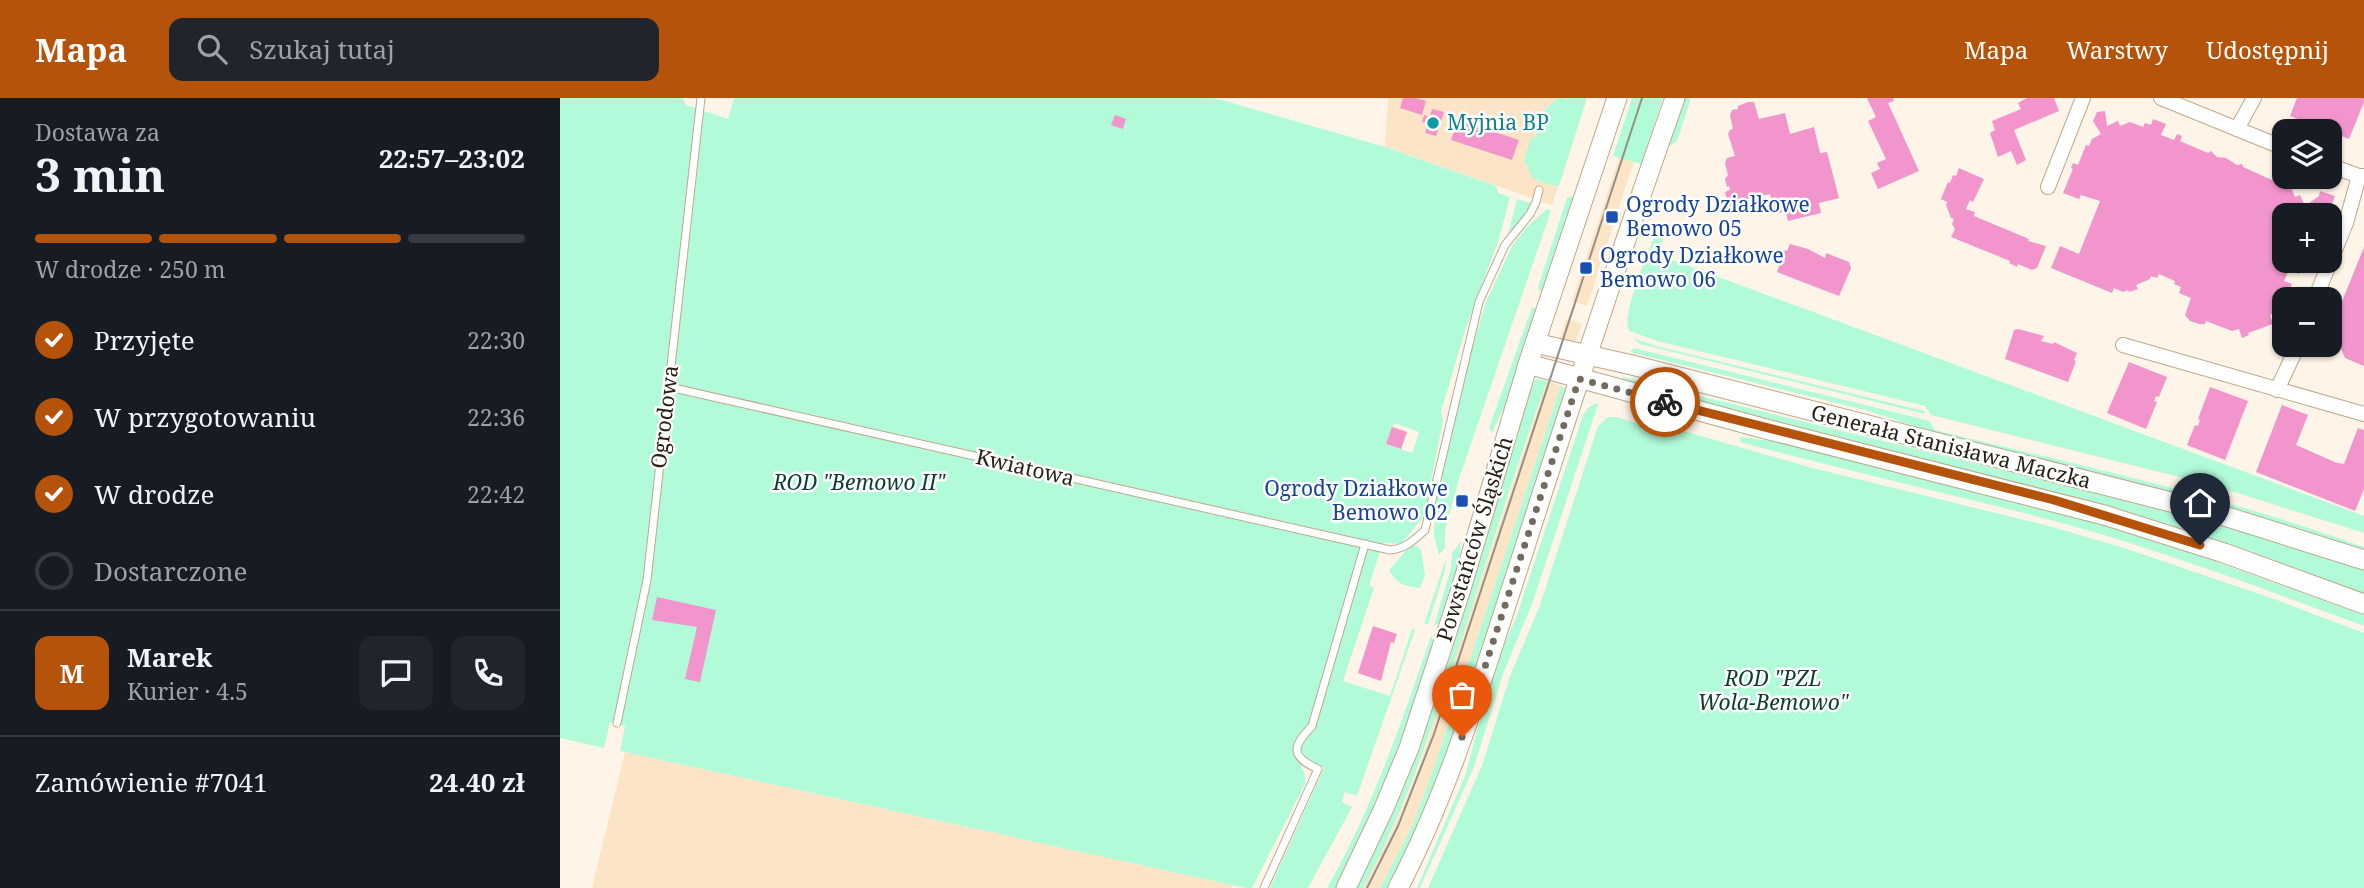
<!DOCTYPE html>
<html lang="pl">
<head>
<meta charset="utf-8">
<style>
	:root { --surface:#171b24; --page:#20242c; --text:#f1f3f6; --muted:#9ea1a6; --line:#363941; --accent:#b45309 }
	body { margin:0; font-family:"Noto Serif",serif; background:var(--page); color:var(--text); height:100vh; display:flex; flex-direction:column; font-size:26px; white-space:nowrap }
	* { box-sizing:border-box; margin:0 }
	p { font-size:23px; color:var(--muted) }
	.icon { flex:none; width:38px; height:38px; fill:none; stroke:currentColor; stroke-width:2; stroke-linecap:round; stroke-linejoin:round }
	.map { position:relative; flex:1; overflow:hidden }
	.details { display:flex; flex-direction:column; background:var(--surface); width:560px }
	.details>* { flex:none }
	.buttons { position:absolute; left:1712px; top:21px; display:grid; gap:14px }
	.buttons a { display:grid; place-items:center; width:70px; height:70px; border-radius:14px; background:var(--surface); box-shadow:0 2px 5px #0004; font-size:35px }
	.pin { position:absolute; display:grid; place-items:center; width:60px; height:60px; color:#fff; margin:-72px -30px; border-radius:50% 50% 50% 0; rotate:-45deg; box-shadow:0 0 7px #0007 }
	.pin .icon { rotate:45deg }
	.courier { position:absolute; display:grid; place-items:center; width:70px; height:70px; margin:-35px; border:5px solid #b45309; border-radius:50%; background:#fff; color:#222; box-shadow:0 2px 9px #0007 }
	.headline em { font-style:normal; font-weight:700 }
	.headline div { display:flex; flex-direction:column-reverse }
	.headline { display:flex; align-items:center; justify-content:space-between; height:119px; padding:0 35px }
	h1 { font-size:46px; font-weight:700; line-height:52px }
	.bar { display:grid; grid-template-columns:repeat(4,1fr); gap:10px 7px; align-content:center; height:84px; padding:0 35px }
	.bar i { height:9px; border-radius:5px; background:var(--line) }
	.bar .current { background:var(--accent) }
	.bar p { grid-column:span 4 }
	.line { display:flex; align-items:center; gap:18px; padding:0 35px; border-top:2px solid var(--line) }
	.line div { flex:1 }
	.round { display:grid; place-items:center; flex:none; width:74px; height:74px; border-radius:14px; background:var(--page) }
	ol { padding:0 35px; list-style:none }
	li { display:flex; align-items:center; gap:21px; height:77px }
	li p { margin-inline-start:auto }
	li .icon { padding:7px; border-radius:50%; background:var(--accent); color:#fff; stroke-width:4 }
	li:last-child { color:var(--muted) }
	li i { width:38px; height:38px; border:4px solid var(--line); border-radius:50% }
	header { display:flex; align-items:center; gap:42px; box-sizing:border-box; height:98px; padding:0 35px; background:var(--accent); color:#fff }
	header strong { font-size:33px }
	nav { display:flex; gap:38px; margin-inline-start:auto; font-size:24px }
	.search { width:490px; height:63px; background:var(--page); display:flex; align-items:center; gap:18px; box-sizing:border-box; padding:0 24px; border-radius:14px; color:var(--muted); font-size:26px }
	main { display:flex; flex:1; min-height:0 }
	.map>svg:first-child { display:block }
</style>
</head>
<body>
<header>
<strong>Mapa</strong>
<div class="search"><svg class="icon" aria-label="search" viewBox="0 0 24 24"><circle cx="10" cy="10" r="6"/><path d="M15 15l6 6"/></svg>Szukaj tutaj</div>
<nav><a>Mapa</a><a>Warstwy</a><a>Udostępnij</a></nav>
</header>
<main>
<section class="details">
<div class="headline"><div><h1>3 min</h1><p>Dostawa za</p></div><em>22:57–23:02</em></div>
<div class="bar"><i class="current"></i><i class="current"></i><i class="current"></i><i></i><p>W drodze · 250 m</p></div>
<ol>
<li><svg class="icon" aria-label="check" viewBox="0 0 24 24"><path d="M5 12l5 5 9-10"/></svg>Przyjęte<p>22:30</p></li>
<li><svg class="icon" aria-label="check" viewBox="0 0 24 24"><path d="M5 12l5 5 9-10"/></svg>W przygotowaniu<p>22:36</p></li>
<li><svg class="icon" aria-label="check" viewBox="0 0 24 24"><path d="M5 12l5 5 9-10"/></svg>W drodze<p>22:42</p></li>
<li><i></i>Dostarczone</li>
</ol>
<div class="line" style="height:126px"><b class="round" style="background:var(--accent);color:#fff">M</b><div><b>Marek</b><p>Kurier · 4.5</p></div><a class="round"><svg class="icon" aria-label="chat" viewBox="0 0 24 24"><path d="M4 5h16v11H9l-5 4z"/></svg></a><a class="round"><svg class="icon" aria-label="phone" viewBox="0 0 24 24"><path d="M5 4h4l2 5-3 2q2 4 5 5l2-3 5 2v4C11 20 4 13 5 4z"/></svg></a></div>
<div class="line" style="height:91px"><div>Zamówienie #7041</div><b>24.40 zł</b></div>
</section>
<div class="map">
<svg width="1804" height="790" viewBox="0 0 1804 790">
	<rect width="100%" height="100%" fill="#fef4e8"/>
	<g fill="#fce5c7">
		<path d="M828 0H1026L992 107 825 49Z"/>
		<path d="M1059 60 1074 63 1027 208 1012 203Z"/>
		<path d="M1006 221 1022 226 1014 248 999 245Z"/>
		<path d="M987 283 1001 288 874 670 852 728 820 790H803L829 740 859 669Z"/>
		<path d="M65 654 673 787 671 790H32Z"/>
	</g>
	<g fill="#b2fbd9" fill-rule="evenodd">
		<path d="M0 0H123L126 7 168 21 174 0H655L825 49 936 88 938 95 950 99 939 141 906 230 881 314 883 323 864 418 841 446 823 445 809 487 814 490 783 583 830 598 852 531 855 532 797 698 785 694 782 704 792 709 748 790H710L764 670 747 660 741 670 744 674 746 684 692 790H686L60 653 65 628 50 624 44 650 0 640ZM834 325 859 334 852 355 826 346Z"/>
		<path d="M998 0H1027L999 88 985 86 973 80 964 62 971 39 975 40 977 36 975 32 979 33 982 25 978 24 981 15Z"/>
		<path d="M1072 0H1103L1081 66 1053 58Z"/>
		<path d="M1120 0H1131L1117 43 1108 49 1111 27Z"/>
		<path d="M1013 98 1014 99 984 194 979 193 978 189 1007 100Z"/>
		<path d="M957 101 971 105 965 119 948 136Z"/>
		<path d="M987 111 991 113 900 378 885 432V450L879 457 874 437 875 408 907 266 926 204 952 148 967 129Z"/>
		<path d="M1104 137 1099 157 1796 415 1804 418V435L1655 388 1371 317 1365 308 1097 243 1069 233C1061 217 1087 157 1094 139L1100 140Z"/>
		<path d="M972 209 978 211 948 301 932 335 929 330Z"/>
		<path d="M1073 240 1096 248 1364 313 1365 316 1080 246Z"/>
		<path d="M1074 250 1370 323 1375 332C1519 367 1664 398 1804 449V454L1655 406 1391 340 1305 312 1070 254Z"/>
		<path d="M1063 279 1632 419 1719 444 1804 473V497L1623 431 1552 409 1171 312 1062 282Z"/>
		<path d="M978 281 987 283C953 377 924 473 893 567 867 644 842 719 803 790H795C812 757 829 724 843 689 894 566 928 427 966 299L975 282Z"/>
		<path d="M1001 288 1006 291V296L882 673 829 790H820L852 728 874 670Z"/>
		<path d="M1039 304 972 506 943 576 914 669 860 790H857L905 678 934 569 956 520 1023 317 1029 309Z"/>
		<path d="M1048 319H1057L1107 335 1110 329 1249 369 1493 429 1564 450 1717 502 1804 535V790H868L923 665 950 578 980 507 1038 328Z"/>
		<path d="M1180 339 1213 343 1514 418 1623 452 1804 517V528C1703 491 1602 452 1498 424 1393 396 1286 373 1180 344Z"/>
		<path d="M901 443C900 462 892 520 874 528L891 470 892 455Z"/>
		<path d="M850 448H857L861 452 865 477 860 490C845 488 837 487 829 472Z"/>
		<path d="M886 461 885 473 868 526H864Z"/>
		<path d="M871 538 874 545 825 690 779 784 776 790H767C813 709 841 626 871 538Z"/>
	</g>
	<g fill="#f195cc">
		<path d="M843 0H856L866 3 862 17 840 10Z"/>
		<path d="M1307 0H1333L1334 3 1328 5 1359 73 1318 91 1311 75 1320 71 1317 65 1326 61 1308 23 1316 19Z"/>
		<path d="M1467 0H1494L1499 13 1454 32 1466 62 1457 67 1451 53 1438 59 1430 35 1435 32 1432 23 1461 11 1458 5Z"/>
		<path d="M1737 0H1804V4L1789 41 1730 18Z"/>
		<path d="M1188 4H1194L1199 21 1225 15 1230 36 1254 29 1260 55 1267 54 1279 100 1259 105 1261 115 1228 123 1226 113 1215 116 1210 96 1175 104 1176 107 1169 109 1165 94 1170 92 1169 88 1167 89 1165 81 1168 77 1165 65 1167 60 1175 58 1168 36 1170 32 1173 31 1170 17 1172 12 1178 11V8Z"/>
		<path d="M872 11 884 14 876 38 865 35 868 26 862 24 864 17 870 19Z"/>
		<path d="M1545 13 1547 28 1558 23 1560 28 1570 24 1583 29 1585 25 1591 27 1593 21 1606 26 1601 37 1614 42 1617 36 1622 38 1620 43 1648 55 1651 53 1657 59 1666 60 1677 67 1682 66 1683 69 1712 82 1714 77 1720 79 1718 84 1731 89 1735 99 1740 97 1745 108 1759 98 1760 93 1775 98 1769 113 1759 110 1757 115 1724 117V163L1744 164 1739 176 1729 172 1724 183 1732 186 1729 192 1724 190 1714 216 1710 217 1713 226 1688 235 1689 237 1682 240 1679 231 1672 233 1646 223 1645 226H1639L1630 223 1625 217 1631 200 1619 195 1621 189 1614 186 1615 183 1599 176 1597 180 1591 178 1590 181 1576 187 1578 191 1569 194 1568 192 1563 194 1554 190 1552 195 1491 170 1500 148 1519 156 1540 103 1521 97 1519 101 1503 95 1513 71 1511 70 1513 65 1518 67 1526 47 1529 48 1532 41 1541 36 1533 23 1537 14Z"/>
		<path d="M555 17 566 21 563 31 551 27Z"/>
		<path d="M898 22 959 42 952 62 891 42Z"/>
		<path d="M1399 70 1424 81 1413 104 1410 102 1406 111 1415 114 1414 118 1469 141 1468 143 1486 148 1477 170 1472 172 1458 166 1457 169 1449 165 1450 163 1391 139 1395 131 1392 126 1394 121 1391 120 1386 107 1387 104 1381 101 1388 84 1390 85 1393 77 1396 78Z"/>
		<path d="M1230 146 1248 151 1265 160 1266 155 1289 164 1291 170 1279 198 1217 174 1225 152 1227 153Z"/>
		<path d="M1804 149V268L1785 260 1773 233 1782 212 1779 211Z"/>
		<path d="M1458 231 1484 238 1481 243 1493 246 1494 244 1517 255 1514 262 1516 263 1508 284 1445 261 1454 232Z"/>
		<path d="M1569 264 1607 279 1599 299 1596 298 1594 303 1597 304 1586 331 1547 315Z"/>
		<path d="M1650 289 1688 303 1665 362 1627 347 1635 327 1638 328 1640 322 1638 321Z"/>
		<path d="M1722 307 1748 317 1736 347 1777 365 1784 366 1798 330 1804 332V391L1795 413 1696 374Z"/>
		<path d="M832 329 847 334 841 351 826 346Z"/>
		<path d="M97 499 156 512 140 584 125 581 137 529 92 522Z"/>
		<path d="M813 528 837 536 834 545 831 544 821 583 798 575Z"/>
	</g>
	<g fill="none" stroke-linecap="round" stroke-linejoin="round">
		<defs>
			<g id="service">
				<path d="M109 289 830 452C845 451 854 442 865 432L919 204 945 147 970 116 976 104 979 92"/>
				<path d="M57 625 87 482 141 0"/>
				<path d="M704 790 758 671C730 658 732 649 752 628L805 446"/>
			</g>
			<g id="minor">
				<path d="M1601 0 1724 50"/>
				<path d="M1677 31 1694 0"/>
				<path d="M1769 67 1799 78H1804"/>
				<path d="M1488 89 1523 0"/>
				<path d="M1755 201 1786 125 1799 78"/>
				<path d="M1563 247 1804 316"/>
				<path d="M1717 292 1738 247"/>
			</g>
			<g id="secondary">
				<path d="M975 245 1072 267 1658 416 1804 462"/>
				<path d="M968 266 1202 330 1544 417 1664 455 1804 506"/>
				<path d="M786 790 824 710 849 650 900 494 968 266 1057 0"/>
				<path d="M838 790C893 685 925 570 962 458 1011 305 1061 152 1115 0"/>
			</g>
		</defs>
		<use href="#service" stroke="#bea88a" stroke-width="9"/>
		<use href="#minor" stroke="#bea88a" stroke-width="16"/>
		<use href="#secondary" stroke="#bea88a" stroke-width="21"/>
		<use href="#service" stroke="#fff" stroke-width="7"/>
		<use href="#minor" stroke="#fff" stroke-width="14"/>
		<use href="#secondary" stroke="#fff" stroke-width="19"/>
		<path stroke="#988f83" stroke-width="2" d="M807 790 838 728 874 636 1082 0"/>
	</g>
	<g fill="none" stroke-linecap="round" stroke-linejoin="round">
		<path stroke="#746b5f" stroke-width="7" stroke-dasharray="0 12.6" d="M902 639 1019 281 1105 304"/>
		<path stroke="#b45309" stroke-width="9" d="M1105 304 1494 402 1640 447"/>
	</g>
	<circle fill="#0f9aa8" stroke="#fff" stroke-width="2.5" cx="873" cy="25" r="7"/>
	<g fill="#1a4fb4" stroke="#fff" stroke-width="2.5">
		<rect x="1045" y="112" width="14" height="14" rx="3.5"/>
		<rect x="1019" y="163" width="14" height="14" rx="3.5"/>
		<rect x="895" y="396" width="14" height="14" rx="3.5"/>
	</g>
	<g text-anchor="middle" stroke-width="5" stroke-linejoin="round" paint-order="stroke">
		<g font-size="21" fill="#0d838f" stroke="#fff" text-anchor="start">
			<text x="887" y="32">Myjnia BP</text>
		</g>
		<g font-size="21" fill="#164399" stroke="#fff" text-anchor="start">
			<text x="1066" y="114">Ogrody Działkowe<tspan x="1066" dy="24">Bemowo 05</tspan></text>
			<text x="1040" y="165">Ogrody Działkowe<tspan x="1040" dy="24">Bemowo 06</tspan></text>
			<text x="888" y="398" text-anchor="end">Ogrody Działkowe<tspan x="888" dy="24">Bemowo 02</tspan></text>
		</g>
		<g font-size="21" fill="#292115" stroke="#fff">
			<text transform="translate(105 319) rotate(-83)" y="7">Ogrodowa</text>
			<text transform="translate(1391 349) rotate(14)" y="7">Generała Stanisława Maczka</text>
			<text transform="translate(465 370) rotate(13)" y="7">Kwiatowa</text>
			<text transform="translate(915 441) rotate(-73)" y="7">Powstańców Śląskich</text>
		</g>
		<g font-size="21" font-style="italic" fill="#0c402d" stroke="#fff">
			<text x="299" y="392">ROD "Bemowo II"</text>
			<text x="1213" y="588">ROD "PZL<tspan x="1213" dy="24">Wola-Bemowo"</tspan></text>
		</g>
	</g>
</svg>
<div class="buttons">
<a><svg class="icon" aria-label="layers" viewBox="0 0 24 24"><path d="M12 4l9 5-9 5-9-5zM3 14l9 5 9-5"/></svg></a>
<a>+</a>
<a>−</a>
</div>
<div class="pin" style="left:902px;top:639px;background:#ea580c"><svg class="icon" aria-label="bag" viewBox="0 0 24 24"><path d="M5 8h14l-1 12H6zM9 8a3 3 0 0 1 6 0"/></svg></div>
<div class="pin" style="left:1640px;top:447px;background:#1f2937"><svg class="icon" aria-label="home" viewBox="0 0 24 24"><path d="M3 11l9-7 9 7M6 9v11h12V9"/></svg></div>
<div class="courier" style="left:1105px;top:304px"><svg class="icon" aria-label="bike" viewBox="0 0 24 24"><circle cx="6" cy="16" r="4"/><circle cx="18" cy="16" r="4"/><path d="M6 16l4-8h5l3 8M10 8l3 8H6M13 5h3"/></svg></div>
</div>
</main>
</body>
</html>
